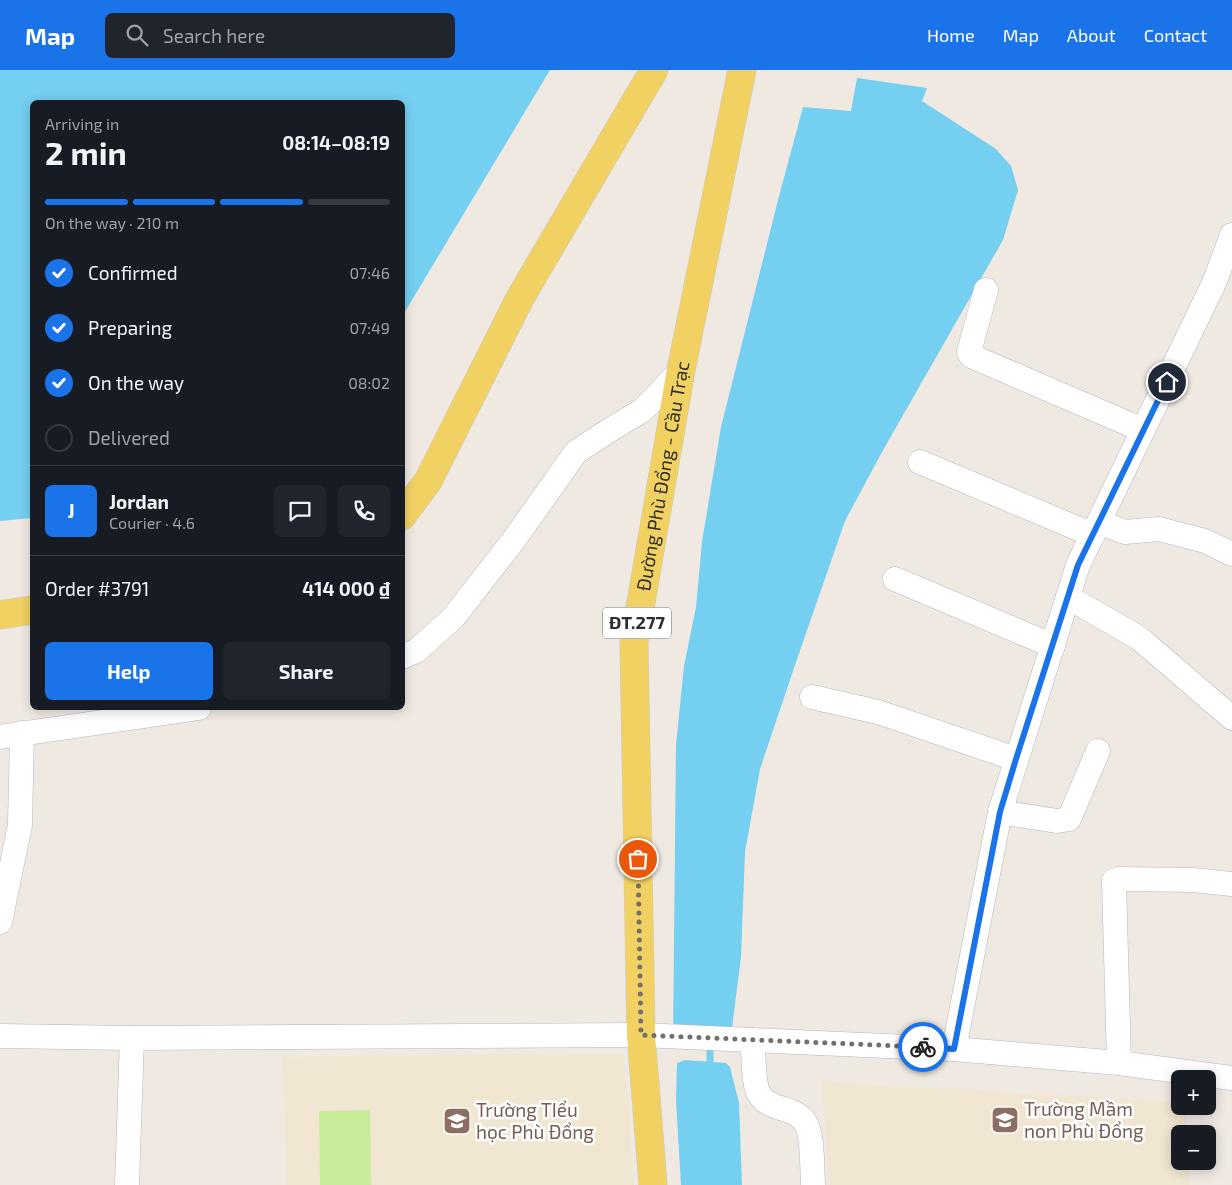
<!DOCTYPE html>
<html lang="en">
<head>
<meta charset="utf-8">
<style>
	:root { --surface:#171b24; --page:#20242c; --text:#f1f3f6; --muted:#9ea1a6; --line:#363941; --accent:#1a73e8 }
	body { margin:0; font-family:"Exo 2",sans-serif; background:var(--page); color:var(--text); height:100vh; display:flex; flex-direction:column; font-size:19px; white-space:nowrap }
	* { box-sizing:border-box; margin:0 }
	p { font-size:16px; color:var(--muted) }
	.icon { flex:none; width:28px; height:28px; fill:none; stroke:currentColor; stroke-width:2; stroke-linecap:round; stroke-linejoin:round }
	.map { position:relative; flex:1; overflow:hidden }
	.panel { position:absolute; left:30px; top:30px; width:375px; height:610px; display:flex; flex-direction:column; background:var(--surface); border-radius:8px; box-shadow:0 2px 12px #0003 }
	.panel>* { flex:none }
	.controls { position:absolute; left:1171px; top:1000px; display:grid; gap:10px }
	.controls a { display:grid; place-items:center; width:45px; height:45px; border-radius:8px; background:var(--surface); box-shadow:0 2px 12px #0003; font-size:25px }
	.pin { position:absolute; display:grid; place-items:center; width:42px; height:42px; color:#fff; margin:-21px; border:2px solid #fff; border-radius:50%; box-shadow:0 1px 5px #0007 }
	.courier { position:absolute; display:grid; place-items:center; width:50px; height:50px; margin:-25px; border:4px solid #1a73e8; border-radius:50%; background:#fff; color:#222; box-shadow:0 1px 6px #0007 }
	.head em { font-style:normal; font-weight:700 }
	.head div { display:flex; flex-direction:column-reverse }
	.head { display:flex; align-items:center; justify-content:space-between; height:85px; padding:0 15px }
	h1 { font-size:32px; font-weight:700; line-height:38px }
	.bar { display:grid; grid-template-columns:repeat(4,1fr); gap:8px 5px; align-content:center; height:60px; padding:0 15px }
	.bar i { height:6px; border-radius:4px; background:var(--line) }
	.bar .on { background:var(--accent) }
	.bar p { grid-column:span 4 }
	.line { display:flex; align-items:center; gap:12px; padding:0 15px; border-top:1px solid var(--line) }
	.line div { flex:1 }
	.round { display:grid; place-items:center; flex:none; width:52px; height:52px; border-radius:8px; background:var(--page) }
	ol { padding:0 15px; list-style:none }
	li { display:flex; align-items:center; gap:15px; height:55px }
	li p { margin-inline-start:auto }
	li .icon { padding:5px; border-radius:50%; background:var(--accent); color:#fff; stroke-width:4 }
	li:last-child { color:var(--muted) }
	li i { width:28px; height:28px; border:2px solid var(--line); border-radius:50% }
	.cta { display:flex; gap:10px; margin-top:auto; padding:10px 15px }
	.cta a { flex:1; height:58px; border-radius:8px; background:var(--accent); color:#fff; font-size:20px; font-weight:700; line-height:58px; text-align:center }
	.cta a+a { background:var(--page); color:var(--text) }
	header { display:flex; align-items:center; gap:30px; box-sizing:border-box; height:70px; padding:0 25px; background:var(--accent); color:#fff }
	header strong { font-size:24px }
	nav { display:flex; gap:28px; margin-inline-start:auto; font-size:18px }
	.search { width:350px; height:45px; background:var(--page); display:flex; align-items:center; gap:12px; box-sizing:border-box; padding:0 18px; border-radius:8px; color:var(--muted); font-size:19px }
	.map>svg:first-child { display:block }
</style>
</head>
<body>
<header>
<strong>Map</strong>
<div class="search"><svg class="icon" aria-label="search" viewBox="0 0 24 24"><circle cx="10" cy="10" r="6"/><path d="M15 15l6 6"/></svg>Search here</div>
<nav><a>Home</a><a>Map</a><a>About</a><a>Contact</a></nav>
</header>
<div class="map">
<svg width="1232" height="1115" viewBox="0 0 1232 1115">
	<rect width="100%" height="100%" fill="#efe9e1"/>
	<g fill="#f0e6d1">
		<path d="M624 983 634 1115H287L283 987Z"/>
		<path d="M822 1012 1180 1032V1036H1185L1187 1064H1180V1091H1188L1190 1115H829Z"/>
	</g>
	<path fill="#c9ec9a" d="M370 1040 371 1115H320L319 1041Z"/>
	<g fill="#75cff0">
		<path d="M0 0H550L403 245 402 32H32V448L0 451Z"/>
		<path d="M857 8 927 18 922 31 996 79 1011 96 1018 120 1003 170 882 382 845 451 795 595 760 699 745 782 741 887 732 958 673 974 676 675 684 596 696 537 702 472 721 357 778 130 803 37 851 41Z"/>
		<path d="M685 990 726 993 730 997 739 1033 742 1115H681L676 1031 677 993Z"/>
	</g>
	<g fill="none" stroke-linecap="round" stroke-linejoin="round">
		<path stroke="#75cff0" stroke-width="7" d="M710 970V1000"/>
		<defs>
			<g id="minor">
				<path d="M986 220 969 282 971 286 1143 360"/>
				<path d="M920 392 1093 465"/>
				<path d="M1099 452 1125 462 1159 459 1205 471 1232 484"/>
				<path d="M895 509 1053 576"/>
				<path d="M1068 527 1139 568 1232 648"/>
				<path d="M402 587 416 581 453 548 513 471 576 382 613 358 643 340 681 300"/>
				<path d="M812 627 878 642 1016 689"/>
				<path d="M0 667 199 638"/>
				<path d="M1000 742 1057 751 1069 749 1098 681"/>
				<path d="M0 852 20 755 22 663"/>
				<path d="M0 966 132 968 641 965 954 979 1119 993 1232 1008"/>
				<path d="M752 970C754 982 753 1014 759 1024 769 1042 796 1035 806 1054 813 1065 812 1101 813 1115"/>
				<path d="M954 979 1000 742 1078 495 1214 213 1232 165"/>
				<path d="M1119 993 1114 811 1119 809 1193 810 1232 814"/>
				<path d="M127 1115 132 968"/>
			</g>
			<g id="primary">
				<path d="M402 446 428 411 520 228 654 0"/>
				<path d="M0 545 32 540"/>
				<path id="s1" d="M653 1115 641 965 634 573 681 300 742 0"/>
			</g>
		</defs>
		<use href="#minor" stroke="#b4b7c1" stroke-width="25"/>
		<use href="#primary" stroke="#c9c9c9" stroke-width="29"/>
		<use href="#minor" stroke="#fff" stroke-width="24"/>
		<use href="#primary" stroke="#f2d163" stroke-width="28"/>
	</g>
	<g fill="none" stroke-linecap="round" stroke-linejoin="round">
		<path stroke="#726f6d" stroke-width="5" stroke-dasharray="0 9" d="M638 789 641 965 923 977"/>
		<path stroke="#1a73e8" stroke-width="6" d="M923 977 954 979 1000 742 1016 689 1078 495 1167 312"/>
	</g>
	<defs>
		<symbol id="school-square" viewBox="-11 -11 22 22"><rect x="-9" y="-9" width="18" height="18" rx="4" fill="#8d6e63" stroke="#fff"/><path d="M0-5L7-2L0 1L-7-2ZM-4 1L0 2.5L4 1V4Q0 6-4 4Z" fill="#fff"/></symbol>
	</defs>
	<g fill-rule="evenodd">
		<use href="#school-square" x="989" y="1034" width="32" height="32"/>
		<use href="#school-square" x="441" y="1035" width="32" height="32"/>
	</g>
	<g text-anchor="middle" stroke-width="5" stroke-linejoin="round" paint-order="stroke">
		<rect fill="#fff" stroke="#6d6d6d" stroke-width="1" x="603" y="537.5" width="68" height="31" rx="4"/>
		<g font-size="18" font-weight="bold" fill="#2e2e2e">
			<text x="637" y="559">ĐT.277</text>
		</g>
		<g font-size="19" fill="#2e2e2e" stroke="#fff">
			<text dy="7" stroke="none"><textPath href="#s1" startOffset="712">Đường Phù Đổng - Cầu Trạc</textPath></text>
		</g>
		<g font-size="19" fill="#785e54" stroke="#fff" text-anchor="start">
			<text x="1024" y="1046">Trường Mầm<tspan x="1024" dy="22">non Phù Đổng</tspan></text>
			<text x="476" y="1047">Trường TIểu<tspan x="476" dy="22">học Phù Đổng</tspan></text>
		</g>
	</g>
</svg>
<div class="controls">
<a>+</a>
<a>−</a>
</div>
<div class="pin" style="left:638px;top:789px;background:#ea580c"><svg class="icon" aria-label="bag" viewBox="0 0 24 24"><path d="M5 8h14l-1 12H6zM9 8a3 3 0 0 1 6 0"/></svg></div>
<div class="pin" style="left:1167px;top:312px;background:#1f2937"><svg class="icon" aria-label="home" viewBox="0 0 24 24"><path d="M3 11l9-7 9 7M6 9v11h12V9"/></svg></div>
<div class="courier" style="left:923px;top:977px"><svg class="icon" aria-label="bike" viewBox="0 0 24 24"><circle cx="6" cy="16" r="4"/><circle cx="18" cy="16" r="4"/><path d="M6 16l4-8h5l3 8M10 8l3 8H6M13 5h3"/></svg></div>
<section class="panel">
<div class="head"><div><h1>2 min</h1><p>Arriving in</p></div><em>08:14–08:19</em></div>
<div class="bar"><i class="on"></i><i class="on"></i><i class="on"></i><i></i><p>On the way · 210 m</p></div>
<ol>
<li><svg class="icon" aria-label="check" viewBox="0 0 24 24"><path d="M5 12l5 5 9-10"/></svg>Confirmed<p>07:46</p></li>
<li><svg class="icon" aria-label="check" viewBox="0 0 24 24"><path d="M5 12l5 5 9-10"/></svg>Preparing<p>07:49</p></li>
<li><svg class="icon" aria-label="check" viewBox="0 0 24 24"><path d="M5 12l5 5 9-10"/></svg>On the way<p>08:02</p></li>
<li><i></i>Delivered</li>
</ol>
<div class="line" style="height:90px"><b class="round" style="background:var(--accent);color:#fff">J</b><div><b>Jordan</b><p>Courier · 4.6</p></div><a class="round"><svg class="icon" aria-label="chat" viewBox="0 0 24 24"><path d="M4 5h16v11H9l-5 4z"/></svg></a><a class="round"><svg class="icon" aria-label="phone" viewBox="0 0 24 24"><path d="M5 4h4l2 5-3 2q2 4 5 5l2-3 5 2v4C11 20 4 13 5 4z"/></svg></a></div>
<div class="line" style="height:65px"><div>Order #3791</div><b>414 000 ₫</b></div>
<div class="cta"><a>Help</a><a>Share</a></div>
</section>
</div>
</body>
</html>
